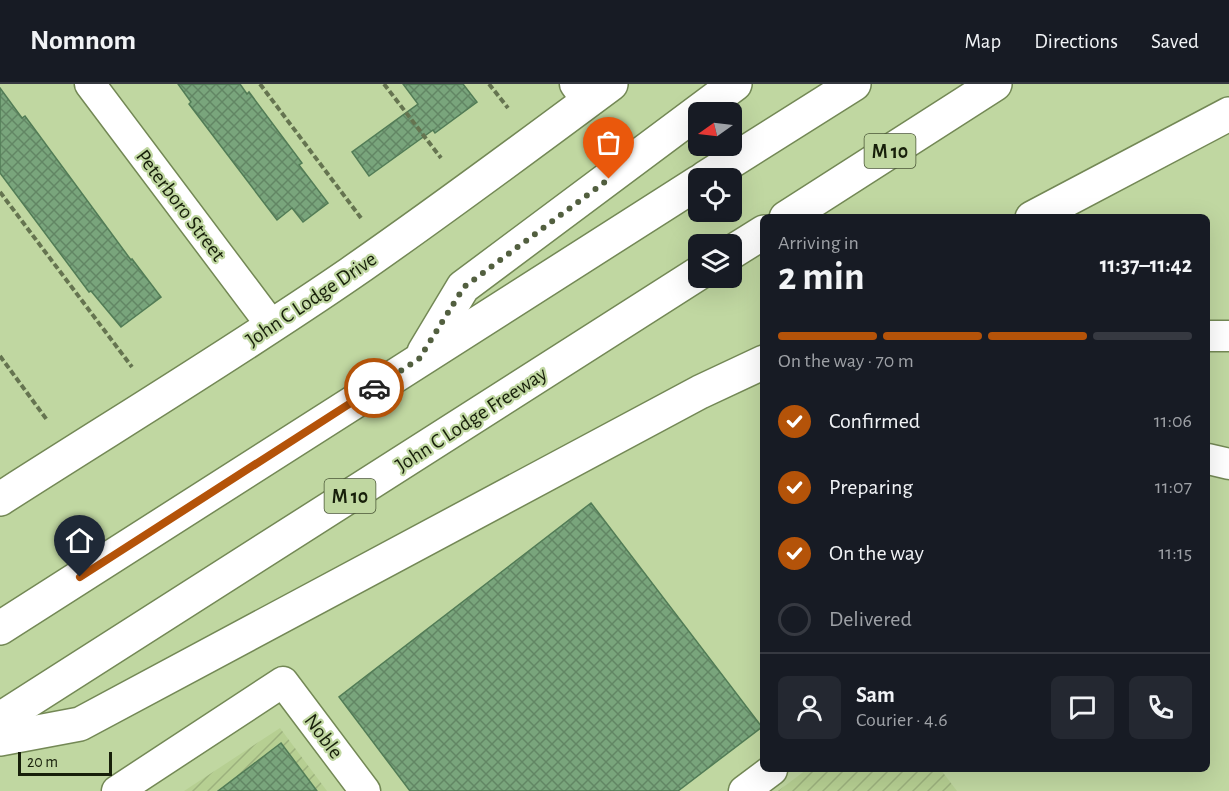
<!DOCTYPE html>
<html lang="en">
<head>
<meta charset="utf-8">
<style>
	:root { --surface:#171b24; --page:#242831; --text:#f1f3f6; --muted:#9ea1a6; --line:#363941; --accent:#b45309 }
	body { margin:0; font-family:"Alegreya Sans",sans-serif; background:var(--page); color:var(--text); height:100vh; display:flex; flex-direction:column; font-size:22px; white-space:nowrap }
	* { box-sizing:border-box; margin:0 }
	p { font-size:20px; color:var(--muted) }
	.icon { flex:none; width:33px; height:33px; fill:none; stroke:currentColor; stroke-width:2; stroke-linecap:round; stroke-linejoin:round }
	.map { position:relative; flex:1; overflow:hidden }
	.details { position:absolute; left:760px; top:130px; width:450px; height:558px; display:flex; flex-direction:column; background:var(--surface); border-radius:9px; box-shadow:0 6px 24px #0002 }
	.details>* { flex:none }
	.needle { width:39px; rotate:256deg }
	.tools { position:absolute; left:688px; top:18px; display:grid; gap:12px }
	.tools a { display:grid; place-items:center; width:54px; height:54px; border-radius:9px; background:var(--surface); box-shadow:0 6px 24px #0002; font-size:30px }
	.scale { position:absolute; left:18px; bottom:15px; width:94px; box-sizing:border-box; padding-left:6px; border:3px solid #171f0a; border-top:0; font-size:16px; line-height:21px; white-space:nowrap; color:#171f0a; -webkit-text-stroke:4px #c0d7a1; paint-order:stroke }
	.pin { position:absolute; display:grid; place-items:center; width:51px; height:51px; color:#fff; margin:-62px -26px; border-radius:50% 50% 50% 0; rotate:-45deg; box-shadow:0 0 6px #0007 }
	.pin .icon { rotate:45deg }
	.courier { position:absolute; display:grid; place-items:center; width:60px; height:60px; margin:-30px; border:4px solid #b45309; border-radius:50%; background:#fff; color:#222; box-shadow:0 2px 8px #0007 }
	.headline em { font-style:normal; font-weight:600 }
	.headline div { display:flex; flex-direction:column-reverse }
	.headline { display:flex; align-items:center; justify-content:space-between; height:102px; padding:0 18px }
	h1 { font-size:39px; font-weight:600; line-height:45px }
	.bar { display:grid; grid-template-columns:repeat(4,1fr); gap:9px 6px; align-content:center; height:72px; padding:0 18px }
	.bar i { height:8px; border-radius:4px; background:var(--line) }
	.bar .active { background:var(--accent) }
	.bar p { grid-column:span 4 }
	.line { display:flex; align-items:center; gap:15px; padding:0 18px; border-top:2px solid var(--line) }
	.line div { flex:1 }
	.round { display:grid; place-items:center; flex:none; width:63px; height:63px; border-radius:9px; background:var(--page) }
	ol { padding:0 18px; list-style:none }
	li { display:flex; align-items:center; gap:18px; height:66px }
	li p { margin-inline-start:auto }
	li .icon { padding:6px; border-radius:50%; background:var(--accent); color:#fff; stroke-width:4 }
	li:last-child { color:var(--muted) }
	li i { width:33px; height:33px; border:3px solid var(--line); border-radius:50% }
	header { display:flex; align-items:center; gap:36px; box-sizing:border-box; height:84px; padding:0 30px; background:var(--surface); border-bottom:2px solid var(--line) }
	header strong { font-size:28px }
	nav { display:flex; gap:33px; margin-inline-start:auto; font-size:21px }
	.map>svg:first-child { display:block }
</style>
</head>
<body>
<header>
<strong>Nomnom</strong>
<nav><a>Map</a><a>Directions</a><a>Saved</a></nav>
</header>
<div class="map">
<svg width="1229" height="707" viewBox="0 0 1229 707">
	<defs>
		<pattern id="industrial-furrows" width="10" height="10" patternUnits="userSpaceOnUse" patternTransform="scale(1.5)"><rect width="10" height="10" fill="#b6cf92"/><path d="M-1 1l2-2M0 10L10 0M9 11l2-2" fill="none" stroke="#9cb17d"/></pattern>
		<pattern id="building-cross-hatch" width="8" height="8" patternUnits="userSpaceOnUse" patternTransform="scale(1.5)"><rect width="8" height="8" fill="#79a57c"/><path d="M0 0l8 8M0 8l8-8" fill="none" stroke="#628664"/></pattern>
	</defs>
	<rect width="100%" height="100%" fill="#c0d7a1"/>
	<g fill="url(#industrial-furrows)">
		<path d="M280 644 327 707H184Z"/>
		<path d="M806 686H941L957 707H778Z"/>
	</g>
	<g fill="url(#building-cross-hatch)" stroke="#527c56" stroke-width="1.5">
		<path d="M178 0H240L247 10 249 8 302 79 299 81 328 119 303 138 292 124 277 136 189 20 191 18Z"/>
		<path d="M403 0H463L477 18 435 49 433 46 369 92 352 68 418 20Z"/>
		<path d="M0 4 22 34 25 32 131 176 132 175 161 213 121 243 91 207 89 208 0 89Z"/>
		<path d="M591 419 762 643 678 707H410L339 613Z"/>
		<path d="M281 659 317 707H218Z"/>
	</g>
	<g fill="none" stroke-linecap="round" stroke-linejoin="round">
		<defs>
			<g id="minor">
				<path d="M90 0 272 242"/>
				<path d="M575 0 588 18"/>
				<path d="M1208 252H1229"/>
				<path d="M1208 375 1229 380"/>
				<path d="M117 707 283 598 365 707"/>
				<path d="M744 707 772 686"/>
			</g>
			<path id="major" d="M0 415C117 340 236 268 351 189 439 128 525 64 611 0"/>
			<g id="highway">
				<path d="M705 94 854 0"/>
				<path d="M786 134 995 0"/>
				<path d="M1032 134 1229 30"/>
				<path d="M732 168 764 148"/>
				<path d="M424 268 463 203 735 0"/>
				<path d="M0 544 699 98"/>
				<path d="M0 635 699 189"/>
				<path d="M0 655 80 640 700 308 764 278"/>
			</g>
		</defs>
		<use href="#minor" stroke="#738855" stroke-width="33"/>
		<use href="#major" stroke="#738855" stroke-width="36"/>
		<use href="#highway" stroke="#738855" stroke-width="36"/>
		<g stroke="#657450" stroke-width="4" stroke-dasharray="6 3" stroke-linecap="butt">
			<path d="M260 0 361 134"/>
			<path d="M384 0 441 74"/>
			<path d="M489 0 508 24"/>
			<path d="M0 108 132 283"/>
			<path d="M0 272 47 336"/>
		</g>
		<use href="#minor" stroke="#fff" stroke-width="30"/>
		<use href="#major" stroke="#fff" stroke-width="33"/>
		<use href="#highway" stroke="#fff" stroke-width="33"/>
	</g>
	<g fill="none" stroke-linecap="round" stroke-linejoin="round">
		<path stroke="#525f3f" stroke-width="6" stroke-dasharray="0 10.8" d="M374 304 419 275 464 203 609 95"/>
		<path stroke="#b45309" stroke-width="8" d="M80 493 374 304"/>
	</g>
	<g text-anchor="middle" stroke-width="4.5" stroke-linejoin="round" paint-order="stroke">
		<g fill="#c0d7a1" stroke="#4a5637" stroke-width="1.5">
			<rect x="864.5" y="50" width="51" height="34" rx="4.5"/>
			<rect x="324.5" y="395" width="51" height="34" rx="4.5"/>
		</g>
		<g font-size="20" font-weight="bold" fill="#171f0a">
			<text x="890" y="74">M 10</text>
			<text x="350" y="419">M 10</text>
		</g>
		<g font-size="21" fill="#171f0a" stroke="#c0d7a1">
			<text transform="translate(181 121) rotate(53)" y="7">Peterboro Street</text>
			<text transform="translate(311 215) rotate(-34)" y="7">John C Lodge Drive</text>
			<text transform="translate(471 335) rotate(-33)" y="7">John C Lodge Freeway</text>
			<text transform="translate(324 652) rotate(53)" y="7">Noble</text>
		</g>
	</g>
</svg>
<div class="tools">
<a><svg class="needle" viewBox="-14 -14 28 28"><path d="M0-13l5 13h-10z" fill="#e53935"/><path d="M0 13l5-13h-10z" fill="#9ea1a6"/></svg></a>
<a><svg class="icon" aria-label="locate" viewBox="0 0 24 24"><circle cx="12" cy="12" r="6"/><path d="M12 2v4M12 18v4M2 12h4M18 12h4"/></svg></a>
<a><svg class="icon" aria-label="layers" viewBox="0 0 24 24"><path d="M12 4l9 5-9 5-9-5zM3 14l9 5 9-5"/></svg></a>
</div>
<div class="scale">20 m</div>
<div class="pin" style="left:609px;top:95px;background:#ea580c"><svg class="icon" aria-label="bag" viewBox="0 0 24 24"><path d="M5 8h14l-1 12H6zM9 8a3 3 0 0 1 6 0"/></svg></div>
<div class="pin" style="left:80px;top:493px;background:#1f2937"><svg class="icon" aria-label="home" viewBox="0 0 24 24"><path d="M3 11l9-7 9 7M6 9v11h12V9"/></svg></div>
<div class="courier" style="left:374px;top:304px"><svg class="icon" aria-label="car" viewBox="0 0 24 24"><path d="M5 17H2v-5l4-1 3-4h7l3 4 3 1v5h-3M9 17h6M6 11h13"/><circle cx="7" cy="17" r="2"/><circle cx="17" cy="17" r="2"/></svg></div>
<section class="details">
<div class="headline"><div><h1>2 min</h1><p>Arriving in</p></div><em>11:37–11:42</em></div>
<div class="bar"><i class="active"></i><i class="active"></i><i class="active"></i><i></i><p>On the way · 70 m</p></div>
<ol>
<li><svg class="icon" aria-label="check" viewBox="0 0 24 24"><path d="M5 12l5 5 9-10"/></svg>Confirmed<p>11:06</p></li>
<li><svg class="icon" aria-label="check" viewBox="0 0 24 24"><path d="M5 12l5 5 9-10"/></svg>Preparing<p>11:07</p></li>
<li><svg class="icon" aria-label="check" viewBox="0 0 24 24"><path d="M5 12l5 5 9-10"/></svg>On the way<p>11:15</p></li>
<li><i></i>Delivered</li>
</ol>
<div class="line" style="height:108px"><a class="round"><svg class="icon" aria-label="person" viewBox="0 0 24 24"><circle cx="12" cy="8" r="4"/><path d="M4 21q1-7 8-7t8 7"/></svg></a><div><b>Sam</b><p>Courier · 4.6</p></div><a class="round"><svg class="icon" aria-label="chat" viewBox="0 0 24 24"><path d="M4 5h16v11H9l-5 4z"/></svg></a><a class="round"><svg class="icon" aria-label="phone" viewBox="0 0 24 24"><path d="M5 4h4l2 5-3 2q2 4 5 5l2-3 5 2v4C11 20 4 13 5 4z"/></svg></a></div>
</section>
</div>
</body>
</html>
